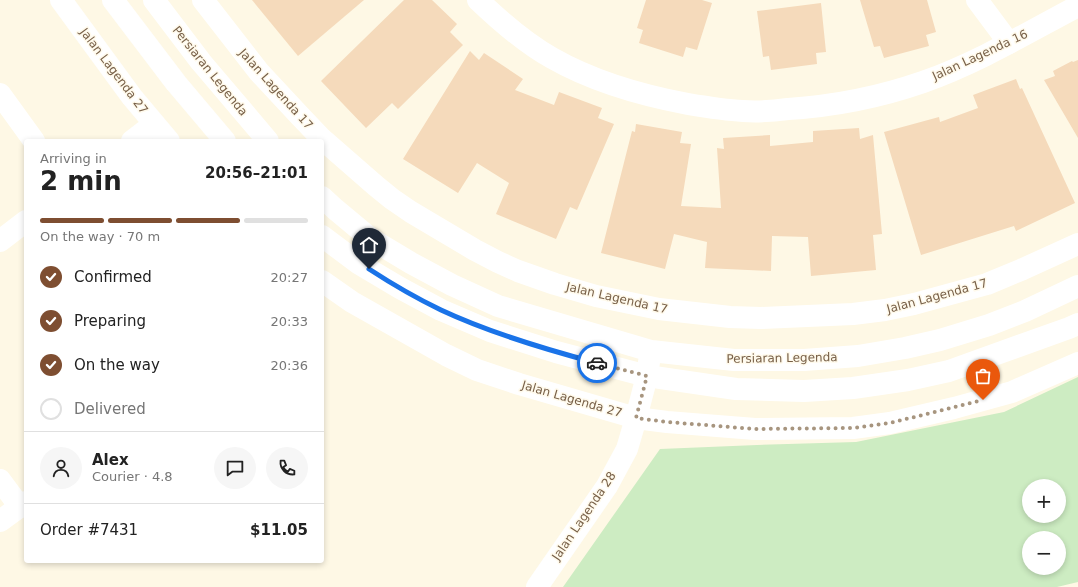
<!DOCTYPE html>
<html lang="en">
<head>
<meta charset="utf-8">
<style>
	:root { --surface:#fff; --page:#f6f6f6; --text:#222; --muted:#767676; --line:#e0e0e0; --accent:#7e4e31 }
	body { margin:0; font-family:"DejaVu Sans",sans-serif; background:var(--page); color:var(--text); height:100vh; display:flex; flex-direction:column; font-size:15px; white-space:nowrap }
	* { box-sizing:border-box; margin:0 }
	p { font-size:13px; color:var(--muted) }
	.icon { flex:none; width:22px; height:22px; fill:none; stroke:currentColor; stroke-width:2; stroke-linecap:round; stroke-linejoin:round }
	.map { position:relative; flex:1; overflow:hidden }
	.details { position:absolute; left:24px; top:139px; width:300px; height:424px; display:flex; flex-direction:column; background:var(--surface); border-radius:4px; box-shadow:0 2px 6px #0003 }
	.details>* { flex:none }
	.controls { position:absolute; left:1022px; top:479px; display:grid; gap:8px }
	.controls a { display:grid; place-items:center; width:44px; height:44px; border-radius:50%; background:var(--surface); box-shadow:0 2px 6px #0003; font-size:20px }
	.pin { position:absolute; display:grid; place-items:center; width:34px; height:34px; color:#fff; margin:-41px -17px; border-radius:50% 50% 50% 0; rotate:-45deg; box-shadow:0 0 4px #0007 }
	.pin .icon { rotate:45deg }
	.courier { position:absolute; display:grid; place-items:center; width:40px; height:40px; margin:-20px; border:3px solid #1a73e8; border-radius:50%; background:#fff; color:#222; box-shadow:0 1px 5px #0007 }
	.overview em { font-style:normal; font-weight:700 }
	.overview div { display:flex; flex-direction:column-reverse }
	.overview { display:flex; align-items:center; justify-content:space-between; height:68px; padding:0 16px }
	h1 { font-size:26px; font-weight:700; line-height:30px }
	.bar { display:grid; grid-template-columns:repeat(4,1fr); gap:6px 4px; align-content:center; height:48px; padding:0 16px }
	.bar i { height:5px; border-radius:3px; background:var(--line) }
	.bar .selected { background:var(--accent) }
	.bar p { grid-column:span 4 }
	.line { display:flex; align-items:center; gap:10px; padding:0 16px; border-top:1px solid var(--line) }
	.line div { flex:1 }
	.round { display:grid; place-items:center; flex:none; width:42px; height:42px; border-radius:21px; background:var(--page) }
	ol { padding:0 16px; list-style:none }
	li { display:flex; align-items:center; gap:12px; height:44px }
	li p { margin-inline-start:auto }
	li .icon { padding:4px; border-radius:50%; background:var(--accent); color:#fff; stroke-width:4 }
	li:last-child { color:var(--muted) }
	li i { width:22px; height:22px; border:2px solid var(--line); border-radius:50% }
	.map>svg:first-child { display:block }
</style>
</head>
<body>
<div class="map">
<svg width="1078" height="587" viewBox="0 0 1078 587">
	<rect width="100%" height="100%" fill="#fef8e5"/>
	<path fill="#cdecc2" fill-rule="evenodd" d="M1078 377V582L1057 587H563L660 449 757 445 856 442 1004 412ZM1029 486H1059V516H1029ZM1029 538H1059V568H1029Z"/>
	<g fill="#f5dabb">
		<path d="M252 0H364L298 56Z"/>
		<path d="M404 0H432L457 24 450 32 463 45 398 109 392 103 366 128 321 81Z"/>
		<path d="M646 0H702L712 3 697 50 686 47 683 57 639 43 643 30 637 28Z"/>
		<path d="M860 0H927L936 32 926 35 929 46 884 58 880 46 874 47Z"/>
		<path d="M821 3 826 52 816 53 817 64 771 70 769 56 763 57 757 11Z"/>
		<path d="M470 51 479 60 484 53 523 79 515 90 554 105 559 92 602 108 598 118 614 124 577 210 570 207 556 239 496 214 509 183 477 163 458 193 403 159Z"/>
		<path d="M1078 60V138L1044 80 1055 76 1053 71 1072 61 1073 62Z"/>
		<path d="M1016 79 1020 89 1022 88 1075 203 1016 231 1014 226 921 255 884 132 939 117 940 122 978 108 973 95Z"/>
		<path d="M636 124 682 132 680 143 691 144 681 206 721 208 717 148 724 149 723 138 770 135V146L813 142V131L859 128 860 139 873 135 882 234 873 235 876 270 811 276 808 237 772 236 771 271 705 268 707 242 674 234 665 269 601 253 632 131 635 132Z"/>
	</g>
	<g fill="none" stroke-linecap="round" stroke-linejoin="round">
		<g stroke="#fff" stroke-width="22">
			<path d="M61 0 132 97 169 141"/>
			<path d="M113 0 176 83 225 141"/>
			<path d="M154 0 201 62 268 141"/>
			<path d="M203 0 259 72 300 116 321 138 376 186 392 199 411 212 475 250 498 262 518 271 555 284 596 296 659 309 730 317 761 318 853 314 885 310 914 304 987 284 1023 269 1078 244"/>
			<path d="M478 0C500 21 525 43 552 58 594 82 640 95 688 104 706 107 724 110 743 111 758 112 773 111 788 109 834 106 880 97 923 82 977 63 1027 33 1078 6"/>
			<path d="M977 0 1009 43"/>
			<path d="M0 94 34 141"/>
			<path d="M132 141 154 124"/>
			<path d="M322 197 335 209 371 239 411 263 452 285 498 306 651 351 734 360H804L858 356 905 348 940 340 989 325 1025 311 1078 286"/>
			<path d="M322 236 358 263 400 288 441 310 490 331 556 352 647 376 736 389 804 391 853 388 908 380 949 371 1069 328 1078 324"/>
			<path d="M0 241 26 221"/>
			<path d="M322 281 352 302 446 355 477 370 519 384 636 418 667 422 755 429 853 428 890 423 954 408 1012 392 1078 363"/>
			<path d="M0 480 20 507"/>
			<path d="M0 521 26 502"/>
			<path d="M537 587 607 486 627 449 636 418 647 376 649 362"/>
		</g>
	</g>
	<g fill="none" stroke-linecap="round" stroke-linejoin="round">
		<path stroke="#a7957f" stroke-width="4" stroke-dasharray="0 7.2" d="M597 363 647 376 636 418 667 422 755 429 853 428 890 423 983 400"/>
		<path stroke="#1a73e8" stroke-width="5" d="M369 269C392 284 416 298 441 310 490 333 544 349 597 363"/>
	</g>
	<g text-anchor="middle" stroke-width="3" stroke-linejoin="round" paint-order="stroke">
		<g font-size="12" fill="#786048" stroke="#fffaec">
			<text transform="translate(980 55) rotate(-25)" y="4">Jalan Lagenda 16</text>
			<text transform="translate(114 71) rotate(53)" y="4">Jalan Lagenda 27</text>
			<text transform="translate(210 71) rotate(51)" y="4">Persiaran Legenda</text>
			<text transform="translate(276 89) rotate(48)" y="4">Jalan Lagenda 17</text>
			<text transform="translate(937 296) rotate(-15)" y="4">Jalan Lagenda 17</text>
			<text transform="translate(617 298) rotate(13)" y="4">Jalan Lagenda 17</text>
			<text transform="translate(782 358) rotate(-1)" y="4">Persiaran Legenda</text>
			<text transform="translate(572 399) rotate(16)" y="4">Jalan Lagenda 27</text>
			<text transform="translate(584 516) rotate(-56)" y="4">Jalan Lagenda 28</text>
		</g>
	</g>
</svg>
<div class="controls">
<a>+</a>
<a>−</a>
</div>
<div class="pin" style="left:983px;top:400px;background:#ea580c"><svg class="icon" aria-label="bag" viewBox="0 0 24 24"><path d="M5 8h14l-1 12H6zM9 8a3 3 0 0 1 6 0"/></svg></div>
<div class="pin" style="left:369px;top:269px;background:#1f2937"><svg class="icon" aria-label="home" viewBox="0 0 24 24"><path d="M3 11l9-7 9 7M6 9v11h12V9"/></svg></div>
<div class="courier" style="left:597px;top:363px"><svg class="icon" aria-label="car" viewBox="0 0 24 24"><path d="M5 17H2v-5l4-1 3-4h7l3 4 3 1v5h-3M9 17h6M6 11h13"/><circle cx="7" cy="17" r="2"/><circle cx="17" cy="17" r="2"/></svg></div>
<section class="details">
<div class="overview"><div><h1>2 min</h1><p>Arriving in</p></div><em>20:56–21:01</em></div>
<div class="bar"><i class="selected"></i><i class="selected"></i><i class="selected"></i><i></i><p>On the way · 70 m</p></div>
<ol>
<li><svg class="icon" aria-label="check" viewBox="0 0 24 24"><path d="M5 12l5 5 9-10"/></svg>Confirmed<p>20:27</p></li>
<li><svg class="icon" aria-label="check" viewBox="0 0 24 24"><path d="M5 12l5 5 9-10"/></svg>Preparing<p>20:33</p></li>
<li><svg class="icon" aria-label="check" viewBox="0 0 24 24"><path d="M5 12l5 5 9-10"/></svg>On the way<p>20:36</p></li>
<li><i></i>Delivered</li>
</ol>
<div class="line" style="height:72px"><a class="round"><svg class="icon" aria-label="person" viewBox="0 0 24 24"><circle cx="12" cy="8" r="4"/><path d="M4 21q1-7 8-7t8 7"/></svg></a><div><b>Alex</b><p>Courier · 4.8</p></div><a class="round"><svg class="icon" aria-label="chat" viewBox="0 0 24 24"><path d="M4 5h16v11H9l-5 4z"/></svg></a><a class="round"><svg class="icon" aria-label="phone" viewBox="0 0 24 24"><path d="M5 4h4l2 5-3 2q2 4 5 5l2-3 5 2v4C11 20 4 13 5 4z"/></svg></a></div>
<div class="line" style="height:52px"><div>Order #7431</div><b>$11.05</b></div>
</section>
</div>
</body>
</html>
